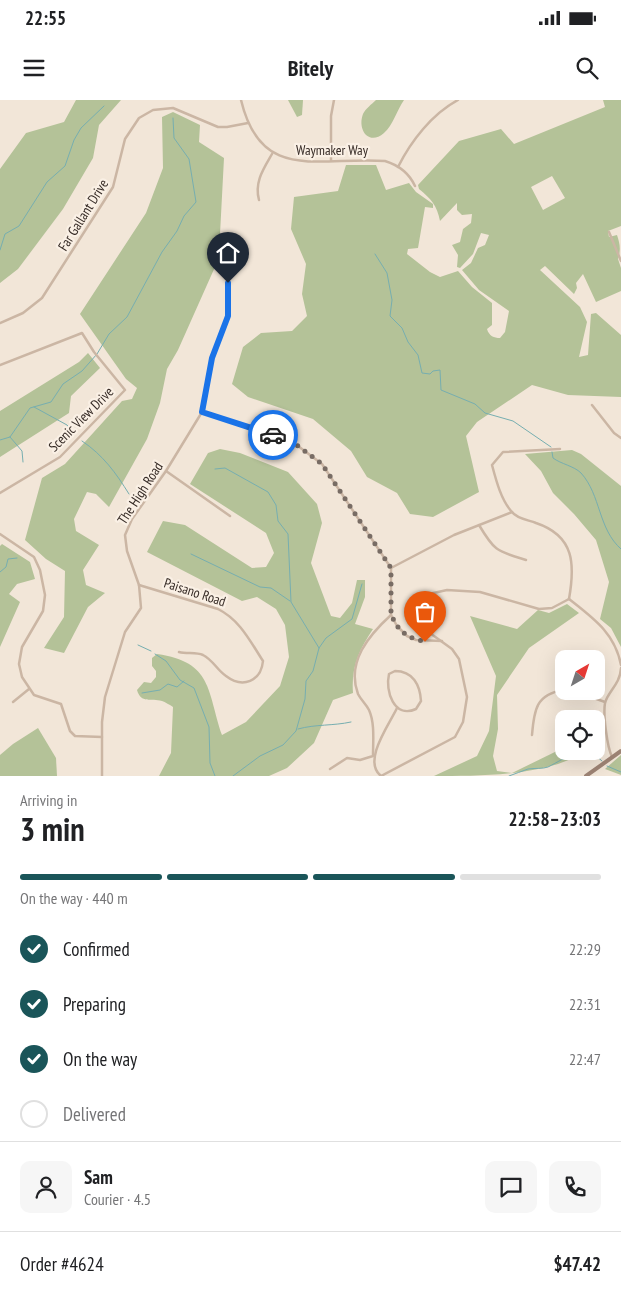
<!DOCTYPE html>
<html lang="en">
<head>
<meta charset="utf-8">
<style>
	:root { --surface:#fff; --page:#f6f6f6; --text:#202124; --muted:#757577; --line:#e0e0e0; --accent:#1a5559 }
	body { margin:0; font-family:"PT Sans Narrow",sans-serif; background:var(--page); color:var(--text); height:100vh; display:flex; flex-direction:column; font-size:19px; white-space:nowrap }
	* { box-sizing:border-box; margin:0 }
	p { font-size:16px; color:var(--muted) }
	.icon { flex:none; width:28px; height:28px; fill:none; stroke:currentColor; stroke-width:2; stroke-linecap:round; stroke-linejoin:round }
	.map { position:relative; height:676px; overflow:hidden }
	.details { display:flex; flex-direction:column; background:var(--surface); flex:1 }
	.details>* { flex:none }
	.needle { width:32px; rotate:39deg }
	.buttons { position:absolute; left:555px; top:550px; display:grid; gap:10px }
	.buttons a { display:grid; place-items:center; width:50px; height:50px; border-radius:10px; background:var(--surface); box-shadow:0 5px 20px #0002; font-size:25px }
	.pin { position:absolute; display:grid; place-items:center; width:42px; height:42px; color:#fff; margin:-51px -21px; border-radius:50% 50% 50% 0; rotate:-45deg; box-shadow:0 0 5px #0007 }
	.pin .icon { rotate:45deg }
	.courier { position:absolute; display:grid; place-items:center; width:50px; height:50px; margin:-25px; border:4px solid #1a73e8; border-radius:50%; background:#fff; color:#222; box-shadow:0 1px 6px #0007 }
	.summary em { font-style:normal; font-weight:700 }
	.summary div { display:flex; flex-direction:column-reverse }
	.summary { display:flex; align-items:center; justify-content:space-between; height:85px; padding:0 20px }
	h1 { font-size:32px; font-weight:700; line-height:38px }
	.bar { display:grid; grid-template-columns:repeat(4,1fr); gap:8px 5px; align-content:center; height:60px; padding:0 20px }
	.bar i { height:6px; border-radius:4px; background:var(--line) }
	.bar .current { background:var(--accent) }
	.bar p { grid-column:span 4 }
	.line { display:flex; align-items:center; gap:12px; padding:0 20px; border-top:1px solid var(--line) }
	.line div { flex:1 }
	.round { display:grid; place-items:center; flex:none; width:52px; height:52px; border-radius:10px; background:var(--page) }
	ol { padding:0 20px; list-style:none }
	li { display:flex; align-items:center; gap:15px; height:55px }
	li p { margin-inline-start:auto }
	li .icon { padding:5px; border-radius:50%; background:var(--accent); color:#fff; stroke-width:4 }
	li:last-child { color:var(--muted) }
	li i { width:28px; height:28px; border:2px solid var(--line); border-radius:50% }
	.status { display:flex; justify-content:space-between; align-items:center; height:35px; padding:0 25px; background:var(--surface); direction:ltr }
	.status svg { height:14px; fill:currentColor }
	header { display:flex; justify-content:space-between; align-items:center; height:65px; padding:0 20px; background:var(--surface); font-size:22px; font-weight:700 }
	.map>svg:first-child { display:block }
</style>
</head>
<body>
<div class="status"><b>22:55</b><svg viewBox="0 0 49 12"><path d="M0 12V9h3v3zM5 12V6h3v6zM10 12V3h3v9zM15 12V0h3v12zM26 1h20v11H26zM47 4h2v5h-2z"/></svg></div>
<header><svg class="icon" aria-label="menu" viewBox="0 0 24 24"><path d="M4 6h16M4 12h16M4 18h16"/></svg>Bitely<svg class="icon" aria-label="search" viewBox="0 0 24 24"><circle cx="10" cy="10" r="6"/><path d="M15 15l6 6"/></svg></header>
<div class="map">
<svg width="621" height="676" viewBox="0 0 621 676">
	<rect width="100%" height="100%" fill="#f2e6d8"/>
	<g fill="#b4c298" fill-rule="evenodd">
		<path d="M76 0H121L99 25 93 58 63 109 18 169 0 183V69L26 33 64 22Z"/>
		<path d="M288 0H303L302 15 297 17Z"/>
		<path d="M376 0H404C397 10 393 25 384 33 369 46 357 30 363 14 365 9 372 4 376 0Z"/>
		<path d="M603 0H621V126L608 131 609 137 617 135C620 144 621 150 618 159L621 168V191L596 202 583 174 576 183 577 188 574 194 545 166 540 170 580 207 587 222 579 257 588 255 591 214 596 213 621 235V297L568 295 532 285 477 322 466 336 479 392 433 417 410 414 397 393 367 377 351 351 313 319 248 297 232 284 243 247 261 233 292 231 307 216 302 194 306 164 291 129 294 97 338 91 346 65H376L386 90 409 83 416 92 433 104V108L425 107 418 148 408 149 407 154 430 172 440 177 458 171 472 187 492 203V225L487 229C489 236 494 238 500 238L505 232 509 211 479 190 462 170 471 163 478 148 485 145 489 135 481 133 473 154 460 168 457 167 458 155 452 145 460 142 463 129 471 123 472 114 462 115 457 110V103L440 121C437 105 431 99 419 89L418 85 459 41 501 29 514 44 605 7ZM552 76 565 98 543 110 531 87Z"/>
		<path d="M173 12 200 25 199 42 224 58 220 134 223 149 178 250 167 269 160 303 147 339 109 407 96 394 87 392 74 419 76 431 99 445 83 470 86 485 105 493 88 507 64 553 44 548 64 517 65 471 46 459 25 440 42 378 65 364 122 301 132 299 137 288 126 279 80 214 146 113 163 68 162 17Z"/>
		<path d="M88 253 100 268 71 296 69 313 0 357V311L79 262Z"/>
		<path d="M220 349 240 353 288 372 317 404 322 423 311 463 331 516 340 518 352 503 357 480H365V497L355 524 373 529C359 550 351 567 353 593L333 600 314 643 287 668 269 676H159L171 653 173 607C170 605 165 602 162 601 151 598 141 604 137 590L144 582 151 583 156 577V571L152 566V558L157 554C213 562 207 591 222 635L246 622 280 586 289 557 285 525 276 509 257 497 242 501 147 452 163 421 185 425 252 468 266 467 274 453 266 433 190 384 208 353Z"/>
		<path d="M572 350 581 354 621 386V547L611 528 600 519 609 482 596 440 574 414 553 393 541 371 525 354Z"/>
		<path d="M2 444 30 462 35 479 17 484 9 494 20 502 0 547V446Z"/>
		<path d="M567 504 579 513 529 548 497 595 498 629 493 656 497 671 512 673 561 649 560 623 563 615 568 619H564V651H586C548 676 481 676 434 676L477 656 489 631 496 576 470 516 517 529 538 510 549 513Z"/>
		<path d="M38 628 56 658 57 676H0V655L13 644Z"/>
		<path d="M621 655V675L605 669Z"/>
	</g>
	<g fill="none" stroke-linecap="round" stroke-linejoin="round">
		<g stroke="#76aeb0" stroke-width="1">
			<path d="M0 150 5 134 19 126 47 82 65 66 74 40 81 28 104 6"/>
			<path d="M375 154 387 173 392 200 390 216 402 228 408 242 418 255 422 273 430 274 433 271 440 270 441 290 475 304 485 313 513 321 551 347"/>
			<path d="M34 307 67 325 73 332"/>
			<path d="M10 337 22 351 23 362"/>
			<path d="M0 340 10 337 30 308 51 302 63 284 82 271 97 254 109 234 127 217 162 152 177 131 184 116 196 102 189 59 174 38 173 18"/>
			<path d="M82 341C103 355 116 373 129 394"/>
			<path d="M552 352 553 358C561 364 574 366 581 373 601 395 598 429 621 449"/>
			<path d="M215 369 225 368 268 392 276 405 278 421 288 434 291 502 319 548"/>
			<path d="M191 454 260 487 271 488 290 501"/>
			<path d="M0 472 6 467 8 459 17 458"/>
			<path d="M138 545 151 551"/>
			<path d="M155 554 166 561 180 580 194 588 209 627 210 663 215 676"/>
			<path d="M142 593 160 590 168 584 177 587 184 581"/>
			<path d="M298 629C316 624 333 626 351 622"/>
			<path d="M607 666 621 672"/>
			<path d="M233 676 260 656 283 645 296 631 305 599 306 581 313 571 319 548 326 538 352 519 362 484"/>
			<path d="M509 676C515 674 522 671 528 669 534 668 543 669 548 667 566 658 584 643 602 661"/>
		</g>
		<g stroke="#cbb6a4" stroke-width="2.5">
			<path d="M241 0C261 84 320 56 385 61 398 65 409 73 415 86"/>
			<path d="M331 60V16L334 0"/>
			<path d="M398 67C411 41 432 14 458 0"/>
			<path d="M259 100C254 82 264 68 272 54"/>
			<path d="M609 132 621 161"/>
			<path d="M0 223 23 213 42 198 113 87 125 39 139 18 153 10 173 8 218 27H227L248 23"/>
			<path d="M0 265 82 233 94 252 125 290 60 357 0 393"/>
			<path d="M592 305 614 333 621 338"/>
			<path d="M202 312 298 346 322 364 391 468V515L397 526 407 536 416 540 442 541"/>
			<path d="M560 349 503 352 492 365C496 380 501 400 512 412 517 419 529 420 536 423 575 436 575 465 569 499"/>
			<path d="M166 371 230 416"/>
			<path d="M479 425C495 452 497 451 526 460"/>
			<path d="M0 434 34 457 40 470 45 495 43 511 22 547 19 564 22 577 34 595 61 604 70 631 75 636 102 637"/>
			<path d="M391 468 454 435 512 412"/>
			<path d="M139 485 218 509C240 520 250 541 263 561 261 581 243 589 226 576 217 570 213 560 203 555 196 552 187 554 179 552"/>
			<path d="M569 499C593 518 615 533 621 565"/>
			<path d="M395 571C413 571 420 585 421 601L416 609C394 619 385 591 389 574Z"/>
			<path d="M574 591 605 602"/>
			<path d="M13 602 29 589"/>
			<path d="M532 635C534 610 536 594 564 590"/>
			<path d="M612 657C607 646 603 615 605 603 608 591 620 585 621 568"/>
			<path d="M330 669 347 658 360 660 373 656C373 642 375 623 369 610 366 604 361 600 358 594 346 562 369 535 391 515"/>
			<path d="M102 676V622L105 597 125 532 141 508 139 485 127 451 125 435 132 419 166 371 202 312 212 258 228 216V183"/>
			<path d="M381 676 455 637 463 622 467 597 459 559 452 549 416 523 417 514 429 494 447 490 480 492 539 509 552 508 569 499"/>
			<path d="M381 676C362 661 389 625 397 608"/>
		</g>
		<path stroke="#9e8475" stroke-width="4" d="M586 676 621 651"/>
	</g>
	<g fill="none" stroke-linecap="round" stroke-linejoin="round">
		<path stroke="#786c64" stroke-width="5" stroke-dasharray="0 9" d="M273 335 298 346 322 364 391 468V515L397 526 407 536 425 542"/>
		<path stroke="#1a73e8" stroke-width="6" d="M228 183V216L212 258 202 312 273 335"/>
	</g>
	<g text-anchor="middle" stroke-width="4.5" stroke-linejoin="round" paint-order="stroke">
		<g font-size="14" fill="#362b26" stroke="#faf0e5">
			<text x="332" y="55">Waymaker Way</text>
			<text transform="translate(83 115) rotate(-58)" y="5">Far Gallant Drive</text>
			<text transform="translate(81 319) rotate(-45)" y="5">Scenic View Drive</text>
			<text transform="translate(140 393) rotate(-57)" y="5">The High Road</text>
			<text transform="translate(195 492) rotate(18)" y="5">Paisano Road</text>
		</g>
	</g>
</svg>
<div class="buttons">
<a><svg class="needle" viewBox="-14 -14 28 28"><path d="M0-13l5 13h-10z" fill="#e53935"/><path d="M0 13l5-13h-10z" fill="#757577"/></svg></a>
<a><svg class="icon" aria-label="locate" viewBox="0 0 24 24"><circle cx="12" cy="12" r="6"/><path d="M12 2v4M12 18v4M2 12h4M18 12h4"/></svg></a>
</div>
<div class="pin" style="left:425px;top:542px;background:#ea580c"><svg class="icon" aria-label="bag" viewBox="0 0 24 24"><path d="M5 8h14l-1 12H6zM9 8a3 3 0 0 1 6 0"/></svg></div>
<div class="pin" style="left:228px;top:183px;background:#1f2937"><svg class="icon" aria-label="home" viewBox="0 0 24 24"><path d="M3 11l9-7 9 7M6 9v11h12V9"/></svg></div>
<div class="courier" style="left:273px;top:335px"><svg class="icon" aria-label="car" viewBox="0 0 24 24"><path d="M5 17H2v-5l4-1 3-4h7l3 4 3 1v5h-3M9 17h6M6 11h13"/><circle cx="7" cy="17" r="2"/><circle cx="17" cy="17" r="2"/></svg></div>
</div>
<section class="details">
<div class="summary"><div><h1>3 min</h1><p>Arriving in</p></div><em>22:58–23:03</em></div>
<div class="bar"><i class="current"></i><i class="current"></i><i class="current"></i><i></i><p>On the way · 440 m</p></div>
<ol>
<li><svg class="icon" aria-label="check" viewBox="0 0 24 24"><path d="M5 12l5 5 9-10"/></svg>Confirmed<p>22:29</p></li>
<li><svg class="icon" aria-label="check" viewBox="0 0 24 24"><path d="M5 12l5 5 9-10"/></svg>Preparing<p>22:31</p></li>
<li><svg class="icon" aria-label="check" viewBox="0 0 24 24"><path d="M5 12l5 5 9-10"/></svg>On the way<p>22:47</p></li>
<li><i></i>Delivered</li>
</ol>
<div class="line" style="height:90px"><a class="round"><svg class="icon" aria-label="person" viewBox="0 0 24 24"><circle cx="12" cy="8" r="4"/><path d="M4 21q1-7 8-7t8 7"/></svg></a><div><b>Sam</b><p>Courier · 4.5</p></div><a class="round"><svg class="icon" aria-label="chat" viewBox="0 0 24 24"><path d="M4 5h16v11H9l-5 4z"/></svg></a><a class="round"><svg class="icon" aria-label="phone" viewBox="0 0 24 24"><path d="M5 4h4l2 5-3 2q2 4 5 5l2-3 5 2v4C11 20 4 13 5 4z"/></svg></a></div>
<div class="line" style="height:65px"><div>Order #4624</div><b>$47.42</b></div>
</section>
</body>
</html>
